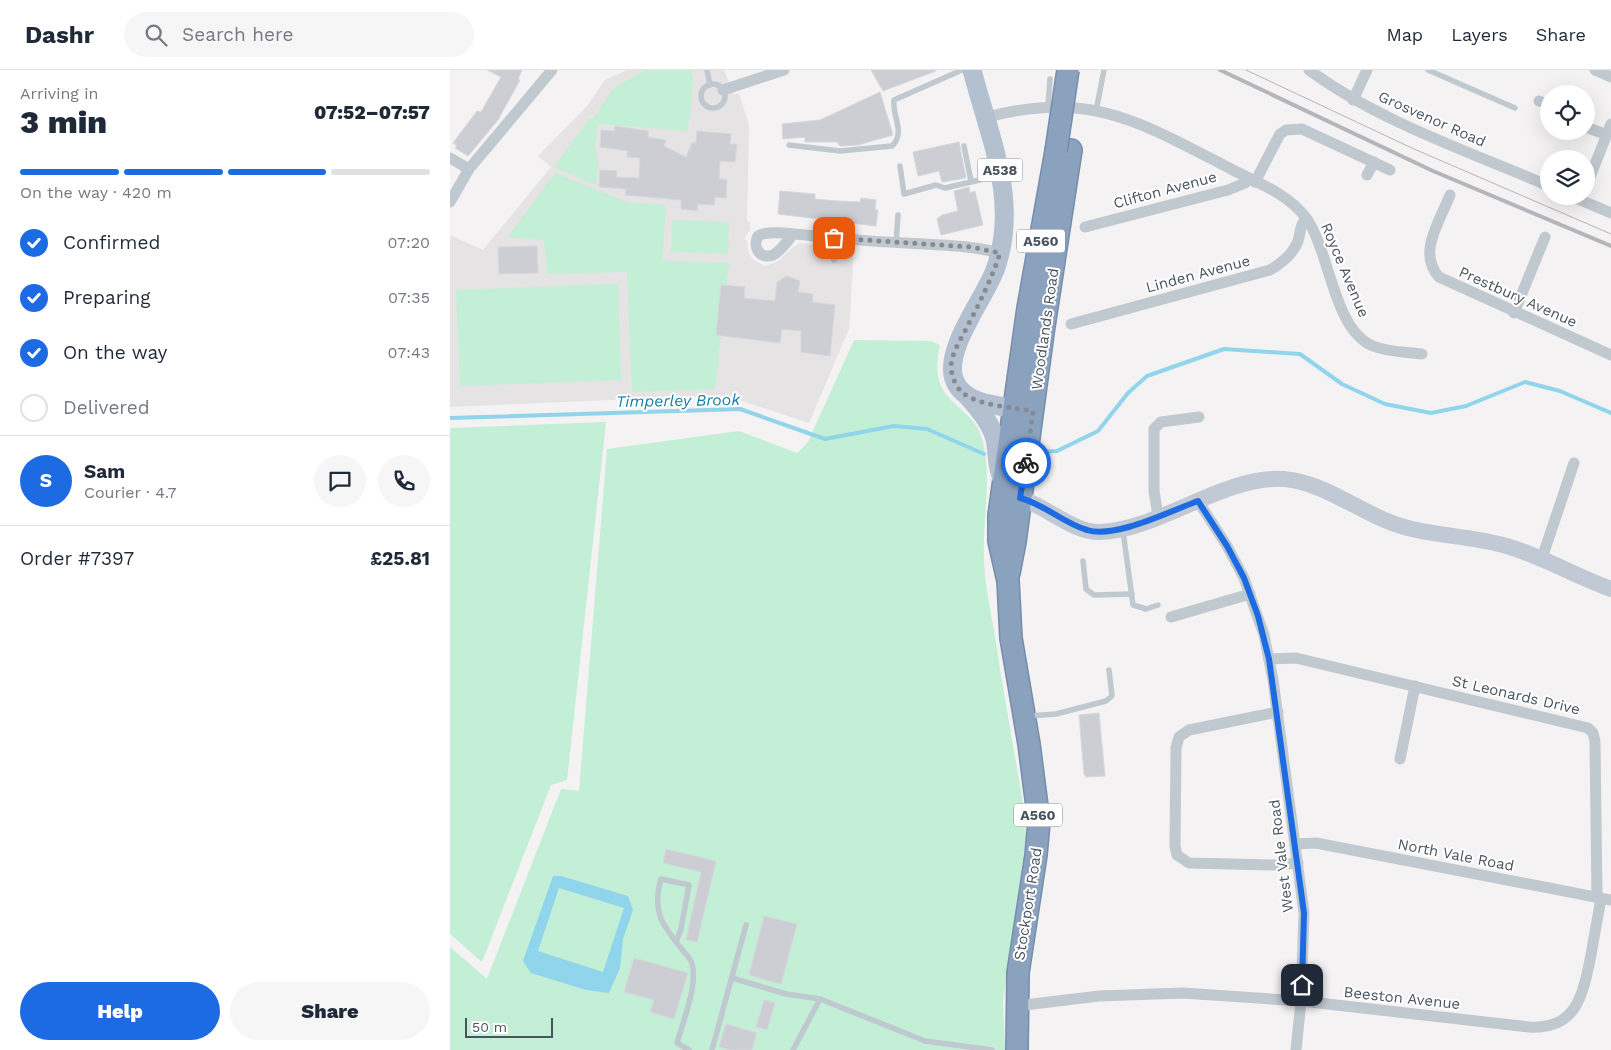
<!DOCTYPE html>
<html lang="en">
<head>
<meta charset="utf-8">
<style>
	:root { --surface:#fff; --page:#f6f6f7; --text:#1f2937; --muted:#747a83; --line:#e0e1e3; --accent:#1d6be3 }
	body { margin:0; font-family:"Work Sans",sans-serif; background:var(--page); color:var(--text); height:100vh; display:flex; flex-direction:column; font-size:19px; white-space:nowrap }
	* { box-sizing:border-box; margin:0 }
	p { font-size:16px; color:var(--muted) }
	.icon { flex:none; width:28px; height:28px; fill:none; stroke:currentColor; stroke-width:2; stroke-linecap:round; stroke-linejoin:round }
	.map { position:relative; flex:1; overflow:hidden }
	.panel { display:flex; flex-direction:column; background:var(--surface); width:450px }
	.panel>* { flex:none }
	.controls { position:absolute; left:1090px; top:15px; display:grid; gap:10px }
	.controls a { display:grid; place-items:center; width:55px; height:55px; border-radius:50%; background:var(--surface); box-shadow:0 5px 20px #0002; font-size:25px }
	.scale { position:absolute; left:15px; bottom:12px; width:88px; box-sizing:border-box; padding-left:5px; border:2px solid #49545f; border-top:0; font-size:14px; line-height:18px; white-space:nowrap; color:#49545f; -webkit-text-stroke:4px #fff; paint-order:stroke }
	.pin { position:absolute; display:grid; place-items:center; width:42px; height:42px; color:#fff; margin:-21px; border-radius:10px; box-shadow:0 2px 8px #0006 }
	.courier { position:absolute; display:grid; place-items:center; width:50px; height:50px; margin:-25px; border:4px solid #1d6be3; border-radius:50%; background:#fff; color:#222; box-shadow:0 1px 6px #0007 }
	.summary em { font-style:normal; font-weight:800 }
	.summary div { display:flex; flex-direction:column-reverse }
	.summary { display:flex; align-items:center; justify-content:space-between; height:85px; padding:0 20px }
	h1 { font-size:32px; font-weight:800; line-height:38px }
	.bar { display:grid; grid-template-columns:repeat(4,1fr); gap:8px 5px; align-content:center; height:60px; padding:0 20px }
	.bar i { height:6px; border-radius:4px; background:var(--line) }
	.bar .current { background:var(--accent) }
	.bar p { grid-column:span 4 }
	.line { display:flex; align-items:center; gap:12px; padding:0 20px; border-top:1px solid var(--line) }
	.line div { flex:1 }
	.round { display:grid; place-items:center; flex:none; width:52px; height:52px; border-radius:26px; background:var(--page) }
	ol { padding:0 20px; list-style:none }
	li { display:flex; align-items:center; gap:15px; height:55px }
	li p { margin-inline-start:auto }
	li .icon { padding:5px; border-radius:50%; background:var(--accent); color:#fff; stroke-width:4 }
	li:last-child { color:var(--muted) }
	li i { width:28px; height:28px; border:2px solid var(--line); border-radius:50% }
	.primary-button { display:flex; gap:10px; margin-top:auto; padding:10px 20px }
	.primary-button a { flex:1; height:58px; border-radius:30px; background:var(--accent); color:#fff; font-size:20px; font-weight:800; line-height:58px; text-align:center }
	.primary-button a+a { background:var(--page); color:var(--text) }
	header { display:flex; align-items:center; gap:30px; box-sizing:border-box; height:70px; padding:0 25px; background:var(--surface); border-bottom:1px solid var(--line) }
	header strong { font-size:24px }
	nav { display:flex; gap:28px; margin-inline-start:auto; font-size:18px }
	.search { width:350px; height:45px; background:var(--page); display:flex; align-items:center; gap:12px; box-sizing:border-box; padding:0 18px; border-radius:28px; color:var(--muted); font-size:19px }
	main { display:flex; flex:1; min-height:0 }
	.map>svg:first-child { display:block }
</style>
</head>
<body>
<header>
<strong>Dashr</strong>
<div class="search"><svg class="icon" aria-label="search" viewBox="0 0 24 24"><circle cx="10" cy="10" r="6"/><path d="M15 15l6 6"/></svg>Search here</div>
<nav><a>Map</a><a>Layers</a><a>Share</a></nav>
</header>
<main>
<section class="panel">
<div class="summary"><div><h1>3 min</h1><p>Arriving in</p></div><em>07:52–07:57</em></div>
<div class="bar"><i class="current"></i><i class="current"></i><i class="current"></i><i></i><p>On the way · 420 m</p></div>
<ol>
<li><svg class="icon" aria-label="check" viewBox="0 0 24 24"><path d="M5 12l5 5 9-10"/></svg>Confirmed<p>07:20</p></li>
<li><svg class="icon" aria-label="check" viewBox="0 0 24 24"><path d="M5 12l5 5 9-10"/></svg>Preparing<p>07:35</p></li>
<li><svg class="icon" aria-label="check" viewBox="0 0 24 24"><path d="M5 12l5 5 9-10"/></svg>On the way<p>07:43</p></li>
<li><i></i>Delivered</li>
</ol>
<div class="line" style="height:90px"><b class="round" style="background:var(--accent);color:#fff">S</b><div><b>Sam</b><p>Courier · 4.7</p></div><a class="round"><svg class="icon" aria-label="chat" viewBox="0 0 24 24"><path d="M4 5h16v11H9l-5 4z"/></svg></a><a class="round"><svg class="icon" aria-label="phone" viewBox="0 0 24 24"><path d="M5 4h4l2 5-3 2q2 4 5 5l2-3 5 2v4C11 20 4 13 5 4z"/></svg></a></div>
<div class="line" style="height:65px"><div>Order #7397</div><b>£25.81</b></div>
<div class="primary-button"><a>Help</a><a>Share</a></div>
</section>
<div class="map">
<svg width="1161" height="980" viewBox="0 0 1161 980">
	<rect width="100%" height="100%" fill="#f4f2f2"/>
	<path fill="#e5e3e4" d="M177 0H274L284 25 289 23 299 56 297 151 300 152V160L294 169 297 171 299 184 305 191 315 196 327 192 342 178 350 173 404 181 399 259 359 353 274 325 0 337V165L33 180 101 97 88 86 138 35 155 10Z"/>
	<g fill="#c2efd5">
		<path d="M195 0H241L243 9 238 61 148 54 145 79 148 91 146 115 104 97 139 49H143L164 18Z"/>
		<path d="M105 103 177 132 216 135 212 191 279 193 265 319 182 322 177 202 97 204 94 170 58 167Z"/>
		<path d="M222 150 279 152 278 184 221 182Z"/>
		<path d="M168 214 171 310 10 316 6 220Z"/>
		<path d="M404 270 481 271 490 275C475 338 524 330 533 372 542 411 532 453 534 492 535 515 540 538 544 560 553 622 565 684 575 746L576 767 553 931 555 980H0V877L37 909 111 719 129 721 157 379 289 361 347 383 358 372Z"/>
		<path d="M156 352 117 710 101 715 32 892 0 864V358Z"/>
	</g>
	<path fill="#90d5eb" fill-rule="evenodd" d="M103 806H111L178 826 183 840 173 869 170 898 159 923 136 920 81 903 73 891ZM109 818 174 838 153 902 88 881Z"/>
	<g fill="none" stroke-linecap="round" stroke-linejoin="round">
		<g stroke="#90d5eb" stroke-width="4">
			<path d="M0 348 290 339 375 369 444 356 477 359 534 384"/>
			<path d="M588 382 607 381 648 361 678 323 697 306 774 279 850 284 892 314 935 334 981 343 1016 336 1075 312 1110 321 1161 343"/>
		</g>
	</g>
	<g fill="#ccced4" stroke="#d6d8dd">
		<path d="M37 0H72L68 9 70 10 48 50 18 86 5 78 7 76 3 73 27 41 31 42 51 7Z"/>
		<path d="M421 0H486V1L433 21Z"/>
		<path d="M430 22 443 65 408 75 390 76 387 72H355V67L333 69 332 54 370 50Z"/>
		<path d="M165 56 198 61V67L216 70 214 76 236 87 242 73H246L247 61 281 64 280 74H287L285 92 270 91 269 109 277 110 276 128 265 127 264 135 248 134 247 141 231 139V130L175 125 176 119 149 117 150 100 167 101 166 107 189 108 190 88 177 87 178 81 150 77 151 60 164 61Z"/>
		<path d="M509 72 516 108 492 112 489 101 468 106 463 82Z"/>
		<path d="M519 117 520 123 525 121 533 155 491 165 487 149 492 145 508 141 504 121Z"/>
		<path d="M330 121 365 124V129L387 131 410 132 411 128 426 130 425 140H428L426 156 328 144Z"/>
		<path d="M87 176 88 203 49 204 48 177Z"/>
		<path d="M337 206 350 211 348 222 363 224 362 232 385 235 380 286 351 282V261L332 259 330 273 266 265 271 215 295 217 294 228 325 231 327 212Z"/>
		<path d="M649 643 655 706 636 707 634 704 629 645Z"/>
		<path d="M216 779 266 791 247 872 236 870 251 802 213 793Z"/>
		<path d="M314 846 347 854 331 914 299 905Z"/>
		<path d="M184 888 238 903 224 949 200 942 204 930 174 922Z"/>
		<path d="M314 930 325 933 317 960 306 957Z"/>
		<path d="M276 954 307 963 302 980H280L269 977Z"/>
	</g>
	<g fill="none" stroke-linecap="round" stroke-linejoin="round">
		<defs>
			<g id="highway">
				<path d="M559 503 565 472 593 263 621 80"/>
				<path d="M567 980 568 903 586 785 589 752 579 674 561 568 558 511 549 471V445L578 238 606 81"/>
			</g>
		</defs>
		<use href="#highway" stroke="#768dab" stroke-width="24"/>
		<g stroke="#c0c8d0" stroke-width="5.5">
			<path d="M257 0 260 15"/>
			<path d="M978 0 1065 38"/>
			<circle cx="263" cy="26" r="12"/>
			<path d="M598 36 600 9"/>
			<path d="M646 41 654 0"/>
			<path d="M339 75 390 81 442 76C456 63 442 46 444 30L512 0"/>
			<path d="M514 76 521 111"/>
			<path d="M450 96 454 124 486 115 495 118 547 106"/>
			<path d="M446 173 448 145"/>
			<path d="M384 190 393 180 398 169"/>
			<path d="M673 461 683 535 696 539 708 535"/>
			<path d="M633 491 636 519 644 525 682 524"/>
			<path d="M579 646 606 644 656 631 662 626 659 600"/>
			<path d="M226 872 231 859 239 815 211 809C202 840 211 854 231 878 234 883 241 888 242 894 248 914 233 952 227 973L239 980"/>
			<path d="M282 908 336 924 370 929 475 971 542 980"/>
			<path d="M262 980 296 855"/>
			<path d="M343 980 370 929"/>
		</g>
		<g stroke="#c0c8d0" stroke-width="11">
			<path d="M859 0C930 52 1018 81 1099 116"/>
			<path d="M1145 0 1161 7"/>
			<path d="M273 20 334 0"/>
			<path d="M903 30 917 0"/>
			<path d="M1089 31 1099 35"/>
			<path d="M534 48C639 19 690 52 781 99 806 112 839 124 856 148 880 180 883 260 923 276 938 282 956 282 972 284"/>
			<path d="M1136 57 1157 65"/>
			<path d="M0 88 19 99"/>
			<path d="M917 105 924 92"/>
			<path d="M805 112 830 64 836 60 852 59 940 100"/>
			<path d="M1136 117 1161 54"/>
			<path d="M1000 125C990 151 967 183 989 207L1161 285"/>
			<path d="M1121 126 1161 143"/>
			<path d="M0 132 19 99 102 0"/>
			<path d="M635 157 778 120 795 113 800 109"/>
			<path d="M343 164C338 171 331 181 323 185 310 190 302 177 308 166 317 159 352 165 364 166 395 169 425 172 456 173 488 175 519 175 550 183"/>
			<path d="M1064 243 1095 167"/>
			<path d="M621 254 820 200C832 193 843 184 848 171 851 162 849 155 857 149"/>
			<path d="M748 431 777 476 794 508 814 565 823 610 854 843 851 931 846 980"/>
			<path d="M708 446 704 421V359L711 352 749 347"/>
			<path d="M1092 488 1124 393"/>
			<path d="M721 547 800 524"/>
			<path d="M819 589 846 588 1138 658 1143 663 1145 671 1147 827"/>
			<path d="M828 642 739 660 729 667 726 678 725 776 727 785 739 793 824 795 848 793"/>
			<path d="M950 689 965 616"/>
			<path d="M845 774 866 773 1161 830"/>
			<path d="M566 936 649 926 733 923 851 931 1079 957C1128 960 1133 923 1141 885 1144 866 1148 847 1151 828"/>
		</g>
		<path stroke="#c0c9d4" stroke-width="16" d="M560 426C592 431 621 463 650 462 710 460 774 405 834 409 872 412 907 440 942 453 977 466 1017 465 1053 475 1091 485 1124 506 1161 519"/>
		<g stroke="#b2c0cf" stroke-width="19">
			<path d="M522 0C539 67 570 131 545 200 534 229 494 279 504 309 513 336 553 336 577 340"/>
			<path d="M518 327C529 339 541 353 545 369 548 384 546 397 553 411"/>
		</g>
		<use href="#highway" stroke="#8ba2bf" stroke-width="21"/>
		<path stroke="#b4b6bc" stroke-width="1" d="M796 0 964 79 1161 164"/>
		<path stroke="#b4b6bc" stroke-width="4" d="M770 0 983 101 1161 176"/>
		<defs>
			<path id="highway-bridge" d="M606 81 618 0"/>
		</defs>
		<use href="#highway-bridge" stroke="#768dab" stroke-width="24" stroke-linecap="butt"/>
		<use href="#highway-bridge" stroke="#8ba2bf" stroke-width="21"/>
	</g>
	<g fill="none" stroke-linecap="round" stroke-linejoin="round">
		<path stroke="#858b92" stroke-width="5" stroke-dasharray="0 9" d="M384 168 521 177 550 183C542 208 531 230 519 253 513 266 502 281 501 296 501 305 506 318 513 323 527 335 564 338 583 341L576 393"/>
		<path stroke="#1d6be3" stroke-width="6" d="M576 393 570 428C594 434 613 453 637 460 665 469 720 441 748 431L777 476 794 508 808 546 819 589 854 843 852 915"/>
	</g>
	<g text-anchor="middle" stroke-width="4" stroke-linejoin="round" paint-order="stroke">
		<g fill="#fff" stroke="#80878f" stroke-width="1">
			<rect x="527.5" y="88.5" width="45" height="23" rx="4"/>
			<rect x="567" y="159.5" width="48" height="23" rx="4"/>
			<rect x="564" y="733.5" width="48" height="23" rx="4"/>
		</g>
		<g font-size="14" font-weight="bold" fill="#49545f">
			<text x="550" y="105">A538</text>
			<text x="591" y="176">A560</text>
			<text x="588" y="750">A560</text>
		</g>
		<g font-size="15" fill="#49545f" stroke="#fff">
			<text transform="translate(982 49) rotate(24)" y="5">Grosvenor Road</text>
			<text transform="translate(715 120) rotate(-15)" y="5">Clifton Avenue</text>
			<text transform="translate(895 200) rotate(67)" y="5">Royce Avenue</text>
			<text transform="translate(748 204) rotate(-15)" y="5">Linden Avenue</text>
			<text transform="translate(1068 227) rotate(24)" y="5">Prestbury Avenue</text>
			<text transform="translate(595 259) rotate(-82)" y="5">Woodlands Road</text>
			<text transform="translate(1066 625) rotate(13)" y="5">St Leonards Drive</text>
			<text transform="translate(1006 785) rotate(11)" y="5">North Vale Road</text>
			<text transform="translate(831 786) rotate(-97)" y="5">West Vale Road</text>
			<text transform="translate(578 834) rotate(-81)" y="5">Stockport Road</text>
			<text transform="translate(952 928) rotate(6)" y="5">Beeston Avenue</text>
		</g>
		<g font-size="16" font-style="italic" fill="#0f7fa5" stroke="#fff">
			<text transform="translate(228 330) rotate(-1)" y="6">Timperley Brook</text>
		</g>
	</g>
</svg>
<div class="controls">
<a><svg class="icon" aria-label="locate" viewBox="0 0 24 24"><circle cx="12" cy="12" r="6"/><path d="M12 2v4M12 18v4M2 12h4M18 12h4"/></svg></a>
<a><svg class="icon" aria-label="layers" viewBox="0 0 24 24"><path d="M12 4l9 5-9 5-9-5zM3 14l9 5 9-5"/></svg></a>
</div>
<div class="scale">50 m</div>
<div class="pin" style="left:384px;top:168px;background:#ea580c"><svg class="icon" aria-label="bag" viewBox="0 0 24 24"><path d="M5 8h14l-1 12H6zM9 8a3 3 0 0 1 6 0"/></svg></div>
<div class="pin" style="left:852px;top:915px;background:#1f2937"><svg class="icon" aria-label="home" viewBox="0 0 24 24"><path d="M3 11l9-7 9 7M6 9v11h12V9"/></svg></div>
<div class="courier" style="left:576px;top:393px"><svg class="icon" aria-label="bike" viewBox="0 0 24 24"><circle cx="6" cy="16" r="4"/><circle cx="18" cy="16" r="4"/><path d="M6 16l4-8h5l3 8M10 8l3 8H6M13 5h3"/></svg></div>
</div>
</main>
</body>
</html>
